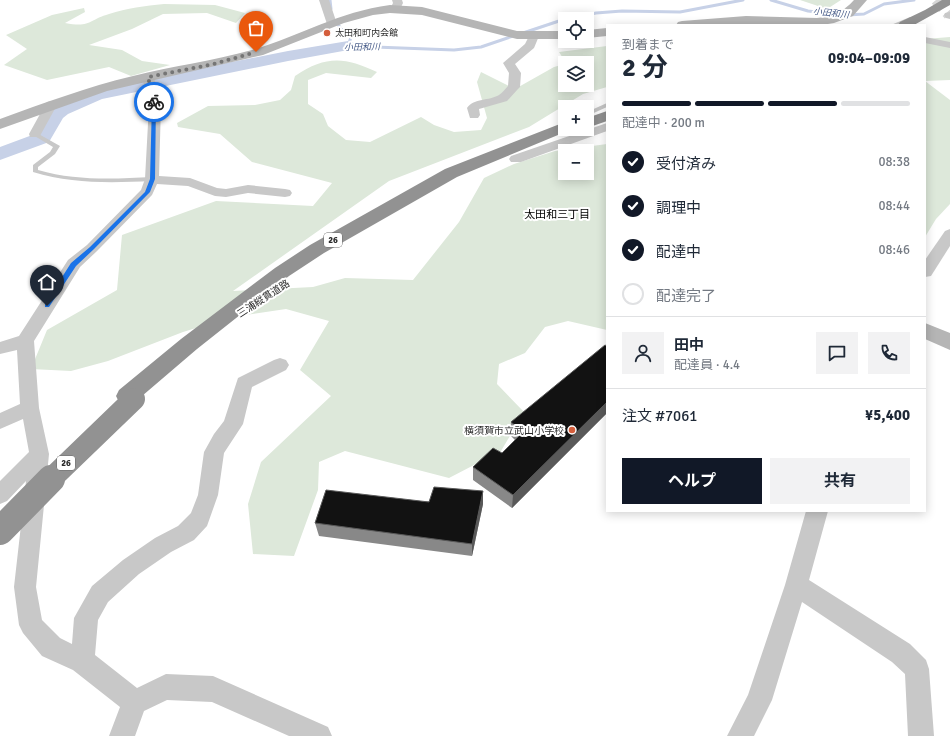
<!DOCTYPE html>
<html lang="ja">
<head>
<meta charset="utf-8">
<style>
	:root { --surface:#fff; --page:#f2f2f3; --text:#1f2937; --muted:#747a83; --line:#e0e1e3; --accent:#111827 }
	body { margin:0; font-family:Signika,"Noto Sans JP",sans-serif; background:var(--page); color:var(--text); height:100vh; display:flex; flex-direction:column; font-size:15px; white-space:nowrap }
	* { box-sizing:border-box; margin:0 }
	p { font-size:13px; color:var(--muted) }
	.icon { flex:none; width:22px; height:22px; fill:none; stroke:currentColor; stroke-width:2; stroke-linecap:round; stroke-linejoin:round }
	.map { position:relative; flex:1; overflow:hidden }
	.details { position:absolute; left:606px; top:24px; width:320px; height:488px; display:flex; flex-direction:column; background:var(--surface); border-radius:0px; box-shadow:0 2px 10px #0003 }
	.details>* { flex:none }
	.tools { position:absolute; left:558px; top:12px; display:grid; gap:8px }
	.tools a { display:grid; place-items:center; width:36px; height:36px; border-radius:0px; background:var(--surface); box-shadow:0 2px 10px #0003; font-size:20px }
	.pin { position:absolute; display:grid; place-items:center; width:34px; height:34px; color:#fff; margin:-41px -17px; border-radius:50% 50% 50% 0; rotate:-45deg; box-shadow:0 0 4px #0007 }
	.pin .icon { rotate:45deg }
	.courier { position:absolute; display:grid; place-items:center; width:40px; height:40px; margin:-20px; border:3px solid #1a73e8; border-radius:50%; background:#fff; color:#222; box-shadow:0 1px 5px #0007 }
	.head em { font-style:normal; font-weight:700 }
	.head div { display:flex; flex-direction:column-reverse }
	.head { display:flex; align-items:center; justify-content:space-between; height:68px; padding:0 16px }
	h1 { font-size:26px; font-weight:700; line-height:30px }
	.bar { display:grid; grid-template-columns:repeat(4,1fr); gap:6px 4px; align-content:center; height:48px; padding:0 16px }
	.bar i { height:5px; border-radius:3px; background:var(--line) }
	.bar .current { background:var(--accent) }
	.bar p { grid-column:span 4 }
	.line { display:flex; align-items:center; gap:10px; padding:0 16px; border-top:1px solid var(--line) }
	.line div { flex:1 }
	.round { display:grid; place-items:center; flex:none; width:42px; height:42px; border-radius:0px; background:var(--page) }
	ol { padding:0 16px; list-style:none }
	li { display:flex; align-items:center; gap:12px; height:44px }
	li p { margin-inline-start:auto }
	li .icon { padding:4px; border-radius:50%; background:var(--accent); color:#fff; stroke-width:4 }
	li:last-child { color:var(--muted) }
	li i { width:22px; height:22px; border:2px solid var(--line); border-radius:50% }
	.button { display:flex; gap:8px; margin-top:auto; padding:8px 16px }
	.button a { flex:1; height:46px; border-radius:0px; background:var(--accent); color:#fff; font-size:16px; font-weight:700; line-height:46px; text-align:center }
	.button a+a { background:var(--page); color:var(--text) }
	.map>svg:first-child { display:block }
</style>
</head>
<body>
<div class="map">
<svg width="950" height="736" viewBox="0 0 950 736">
	<rect width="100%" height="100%" fill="#fff"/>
	<g fill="#dde8da" fill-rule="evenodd">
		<path d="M800 0H841L827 9Z"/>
		<path d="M164 4 215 5 245 13 236 23 207 13 163 14 132 29 89 45 122 50 142 61 170 65 131 76 109 67 47 80 4 65 27 49 6 35 52 15 84 8 85 12 65 23C91 28 88 20 109 14 127 8 145 6 164 4Z"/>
		<path d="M950 37V80L925 81 950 100V204L936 219 925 237V39Z"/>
		<path d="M607 46V87L583 94 529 127 389 181 233 291 313 287 345 278 413 280 459 222 484 178 514 164 555 151 607 144V330L568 321 545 327 525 353 499 364 497 384 524 412 501 451 449 478 345 451 319 462 318 490 294 556 253 554 248 504 261 462 331 396 300 370 329 321 286 309 232 317 183 332 108 361 71 371 31 369 47 330 117 290 122 235 216 201 313 206 332 183 252 162 220 134 178 127 177 123 208 106 255 105 280 100 291 90 295 76C326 55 345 57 377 72L371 78 326 73 308 80V104L323 114 328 126 346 140 370 142 421 117 434 125 454 132 481 130 487 118 477 82 481 72 515 89 554 67 565 64V85H587V63H566L559 52ZM565 151H587V173H565Z"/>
	</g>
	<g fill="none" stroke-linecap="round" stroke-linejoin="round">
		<g stroke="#c7d1e7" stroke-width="3">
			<path d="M330 0 331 9"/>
			<path d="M771 0 808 11 841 15"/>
			<path d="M848 15 864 14 884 4 914 0"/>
			<path d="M336 21 341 29 351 37 348 46 454 50 481 47 516 35"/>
			<path d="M523 33 559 21 596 13 622 11 680 12 743 0"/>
		</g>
		<path fill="#c7d1e7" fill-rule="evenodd" d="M348 41 354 43 356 46 354 49 288 61 102 99 68 114 63 118 49 142 0 160V147L35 134 49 111 56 106 90 91 119 84 288 51Z"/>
		<path stroke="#d5d5d5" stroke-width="11" stroke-dasharray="11 5.5" stroke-linecap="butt" d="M936 0 949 15"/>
		<g fill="#c8c8c8" fill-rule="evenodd">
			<path d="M910 17 912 18V20L899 25H891Z"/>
			<path d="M607 103V107L587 116V112Z"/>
			<path d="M35 132 60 146 55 154 38 167V170C76 181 114 179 152 177L155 179 152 181C111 183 72 184 33 172V165L50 152 53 147 33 135V133Z"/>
		</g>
		<g fill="#c8c8c8" fill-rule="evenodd">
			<path d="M319 0H329L337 24 336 26H328L327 24Z"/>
			<path d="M392 0H402L403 3 399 11 395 12 390 9 393 3Z"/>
			<path d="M950 12V19L946 18 944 15 945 13Z"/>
			<path d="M534 33 539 36 534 48 515 64 521 73 520 87 518 89 507 101 479 109 480 115 478 118H470L467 108C474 98 489 101 499 95 502 93 505 89 508 86L509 73 503 63 525 44 530 34Z"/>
			<path d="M925 37 950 42V48L925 43Z"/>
			<path d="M148 74 152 75 154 77 161 105 159 176 190 178 217 188 226 189 248 185 285 189 290 190 292 193 290 196 285 197 248 193 226 197 215 196 188 186 157 184 152 195 97 251 80 267 34 341 39 408 49 454 36 587 42 620 60 638 72 644 74 618 92 586 123 560 155 538 178 526 191 513 198 495 204 452 214 434 224 421 238 378 274 360 280 358 286 360 289 365 286 370 252 387 243 424 224 453 218 495 207 526 194 540 171 552 139 574 108 602 98 620 95 655 137 688 166 674 213 676 328 727 332 736H289L212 702 167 700 144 711 135 736H109L120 707 73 670 42 656 23 633 19 625 14 587 26 481 7 501 0 504V481L29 452 23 419 0 429V413L20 404 17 350 0 354V342L19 336 68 260 87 245 141 190 145 179 149 105 142 77 144 75Z"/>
			<path d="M51 101 55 102 57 105 41 134 40 137H30L29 134 45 105 47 102Z"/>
			<path d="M607 123V131L521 162H511L509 159 511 156Z"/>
			<path d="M950 229V246L931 276 925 277V260L945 231Z"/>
			<path d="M806 511H828L809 580 910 644 926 660 929 669 934 736H908L905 674 892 662 802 602 772 700 754 736H727L748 695 785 585Z"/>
		</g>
		<g fill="#b5b5b5" fill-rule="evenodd">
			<path d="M854 0H867L853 16 834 23 822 25 746 24 676 25 678 22 682 21 746 16 817 18C834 16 843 12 854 0Z"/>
			<path d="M390 5 422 7 517 31H565V39H517L422 15 390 13 373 15 344 23 263 55 107 91 0 129V119C44 103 87 87 133 76 172 66 213 61 252 50 300 36 338 12 390 5Z"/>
			<path d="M607 28V36L587 38V30Z"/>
			<path d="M925 323 950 333V350L925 339Z"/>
		</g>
		<g fill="#929292" fill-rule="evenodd">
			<path d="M942 0H950V5L914 25H898L900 22 925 10Z"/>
			<path d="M607 111V121L587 128V118Z"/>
			<path d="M565 122V129H571L570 130 457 177 324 253 289 276 197 349 135 402 127 405 119 402 116 396 119 390 181 339 275 268 310 245 445 169Z"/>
		</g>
		<path stroke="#929292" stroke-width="22" d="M50 480 134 399"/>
		<path stroke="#929292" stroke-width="28" d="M0 531 51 479"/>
	</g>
	<g fill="#888">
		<path d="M607 346V413L512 508 473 480V467L502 453 515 440 510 435 511 422Z"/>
		<path d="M483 491V504L472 556 319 536 315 523Z"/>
	</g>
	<g fill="#595959">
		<path d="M607 402V413L512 508 513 495Z"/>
		<path d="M483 491V504L472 556V544Z"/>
	</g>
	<g fill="#121212" stroke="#595959">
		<path d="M605 345 607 346V402L513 495 473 467 493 448 502 453 523 432 511 422Z"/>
		<path d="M434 487 483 491 472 544 315 523 326 490 429 502Z"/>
	</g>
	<path fill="#1a73e8" d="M154 100 156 102 155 179 150 192 94 249 76 266 49 307H45V304L71 263 90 247 145 192 150 179 152 102Z"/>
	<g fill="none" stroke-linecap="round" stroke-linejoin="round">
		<path stroke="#757575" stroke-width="4" stroke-dasharray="0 7.2" d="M154 102 148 77 214 64 256 52"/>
	</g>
	<g fill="#d45e3c" stroke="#fff" stroke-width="1.5">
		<circle cx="327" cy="33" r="4"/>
		<circle cx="572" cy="430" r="4"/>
	</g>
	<g text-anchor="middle" stroke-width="4" stroke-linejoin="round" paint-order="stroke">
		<g font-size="9" font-style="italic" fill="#425785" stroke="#fff">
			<text transform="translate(831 13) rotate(6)" y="3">小田和川</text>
			<text transform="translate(362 47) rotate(-1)" y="3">小田和川</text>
		</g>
		<g font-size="9" fill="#2b2b2b" stroke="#fff" text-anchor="start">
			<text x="335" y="36">太田和町内会館</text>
		</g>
		<g fill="#fff" stroke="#6b6b6b" stroke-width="1">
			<rect x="324" y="233" width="18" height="14" rx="3"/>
			<rect x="57" y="456" width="18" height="14" rx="3"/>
		</g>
		<g font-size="9" font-weight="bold" fill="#2b2b2b">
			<text x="333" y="243">26</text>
			<text x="66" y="466">26</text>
		</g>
		<g font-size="10" fill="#2b2b2b" stroke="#fff">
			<text transform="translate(263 298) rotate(-33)" y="4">三浦縦貫道路</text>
		</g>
		<g font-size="10" fill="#2b2b2b" stroke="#fff" text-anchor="end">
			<text x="564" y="434">横須賀市立武山小学校</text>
		</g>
		<g font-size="11" fill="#000" stroke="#fff">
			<text x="557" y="218">太田和三丁目</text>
		</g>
	</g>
</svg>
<div class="tools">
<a><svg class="icon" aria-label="locate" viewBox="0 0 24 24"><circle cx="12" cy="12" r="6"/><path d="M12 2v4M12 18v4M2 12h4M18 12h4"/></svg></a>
<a><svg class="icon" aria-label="layers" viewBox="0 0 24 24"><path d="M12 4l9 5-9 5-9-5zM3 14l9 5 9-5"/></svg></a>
<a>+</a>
<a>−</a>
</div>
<div class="pin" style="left:256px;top:52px;background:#ea580c"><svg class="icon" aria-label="bag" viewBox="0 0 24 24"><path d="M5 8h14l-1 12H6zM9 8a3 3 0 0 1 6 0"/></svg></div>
<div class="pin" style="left:47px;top:306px;background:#1f2937"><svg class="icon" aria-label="home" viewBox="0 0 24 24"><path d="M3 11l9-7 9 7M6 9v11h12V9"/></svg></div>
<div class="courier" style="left:154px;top:102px"><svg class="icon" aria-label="bike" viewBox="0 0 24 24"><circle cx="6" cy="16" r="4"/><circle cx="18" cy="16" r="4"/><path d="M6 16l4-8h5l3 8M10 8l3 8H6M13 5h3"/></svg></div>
<section class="details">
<div class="head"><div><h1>2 分</h1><p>到着まで</p></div><em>09:04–09:09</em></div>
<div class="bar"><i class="current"></i><i class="current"></i><i class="current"></i><i></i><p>配達中 · 200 m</p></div>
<ol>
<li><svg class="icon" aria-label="check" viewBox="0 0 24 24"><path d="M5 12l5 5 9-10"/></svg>受付済み<p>08:38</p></li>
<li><svg class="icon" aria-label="check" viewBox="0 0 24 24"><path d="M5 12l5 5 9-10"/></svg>調理中<p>08:44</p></li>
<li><svg class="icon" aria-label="check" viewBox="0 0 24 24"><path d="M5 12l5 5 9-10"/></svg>配達中<p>08:46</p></li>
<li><i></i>配達完了</li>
</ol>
<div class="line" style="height:72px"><a class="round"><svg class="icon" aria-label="person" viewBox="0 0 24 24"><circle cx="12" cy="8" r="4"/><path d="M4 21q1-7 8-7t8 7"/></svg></a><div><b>田中</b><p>配達員 · 4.4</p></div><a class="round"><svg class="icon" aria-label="chat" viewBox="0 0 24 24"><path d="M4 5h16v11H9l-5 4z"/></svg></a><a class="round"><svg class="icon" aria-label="phone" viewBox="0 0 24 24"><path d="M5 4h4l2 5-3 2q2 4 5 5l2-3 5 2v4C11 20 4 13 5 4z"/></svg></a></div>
<div class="line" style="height:52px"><div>注文 #7061</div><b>¥5,400</b></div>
<div class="button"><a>ヘルプ</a><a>共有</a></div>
</section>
</div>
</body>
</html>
